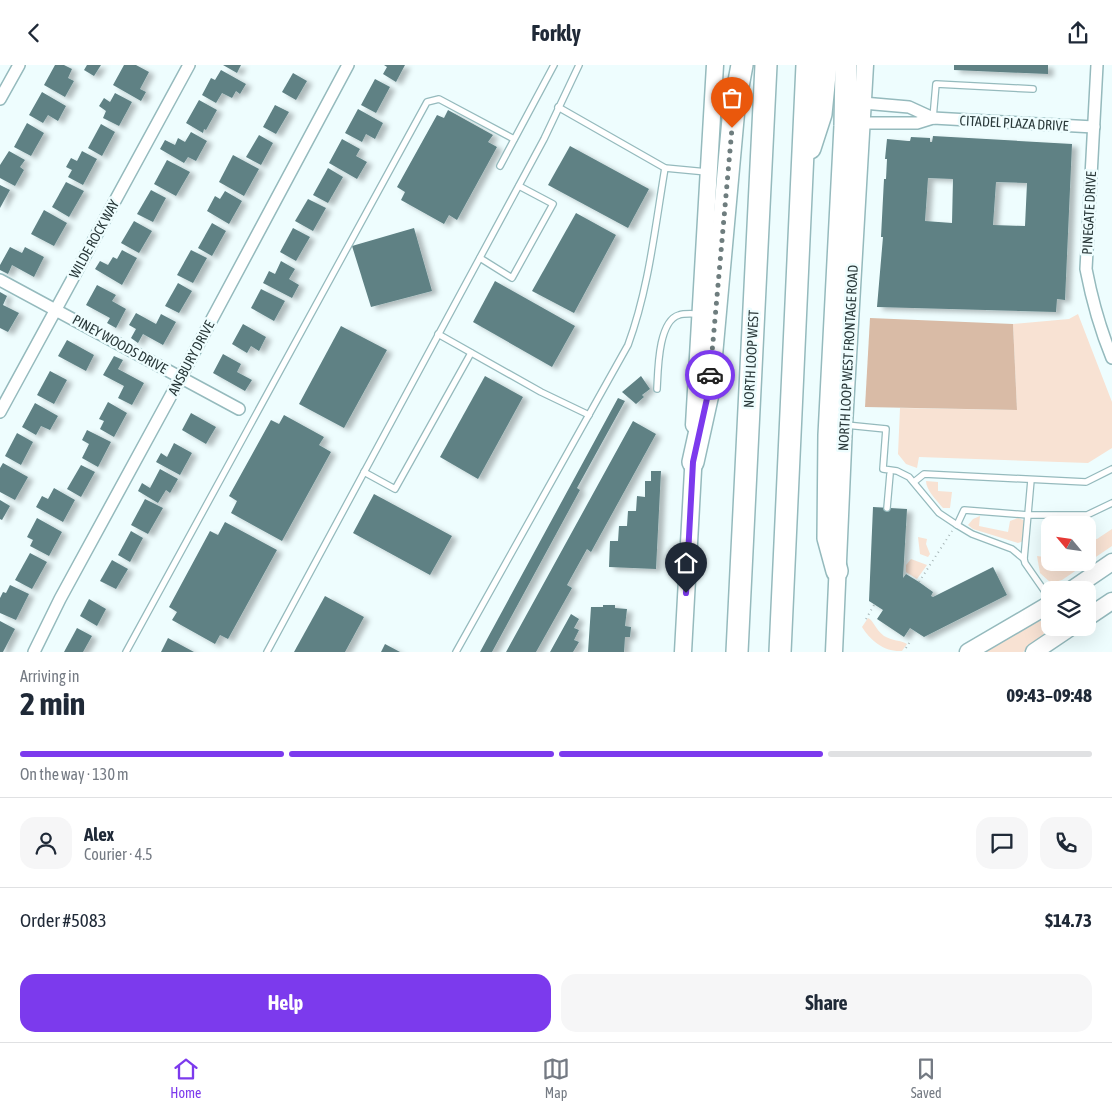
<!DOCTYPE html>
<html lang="en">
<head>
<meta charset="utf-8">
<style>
	:root { --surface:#fff; --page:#f6f6f7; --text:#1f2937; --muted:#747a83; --line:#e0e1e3; --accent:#7c3aed }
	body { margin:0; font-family:"Asap Condensed",sans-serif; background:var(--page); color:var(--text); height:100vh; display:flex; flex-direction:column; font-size:19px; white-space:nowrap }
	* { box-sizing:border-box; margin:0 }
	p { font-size:16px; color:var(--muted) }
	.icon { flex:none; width:28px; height:28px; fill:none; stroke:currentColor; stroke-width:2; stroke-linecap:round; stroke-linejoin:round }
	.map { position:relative; height:587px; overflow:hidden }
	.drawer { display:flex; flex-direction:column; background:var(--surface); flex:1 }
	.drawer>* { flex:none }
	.needle { width:32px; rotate:299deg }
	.tools { position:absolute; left:1041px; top:451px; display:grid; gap:10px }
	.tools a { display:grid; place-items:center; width:55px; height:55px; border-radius:10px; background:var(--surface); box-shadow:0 5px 20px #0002; font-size:25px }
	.pin { position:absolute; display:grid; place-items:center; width:42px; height:42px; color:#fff; margin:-51px -21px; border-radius:50% 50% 50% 0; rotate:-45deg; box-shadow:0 0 5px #0007 }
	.pin .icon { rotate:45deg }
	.courier { position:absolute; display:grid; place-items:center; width:50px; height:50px; margin:-25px; border:4px solid #7c3aed; border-radius:50%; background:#fff; color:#222; box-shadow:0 1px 6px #0007 }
	.summary em { font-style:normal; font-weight:700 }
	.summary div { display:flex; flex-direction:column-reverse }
	.summary { display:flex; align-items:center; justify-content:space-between; height:85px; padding:0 20px }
	h1 { font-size:32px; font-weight:700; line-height:38px }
	.bar { display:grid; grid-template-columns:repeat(4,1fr); gap:8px 5px; align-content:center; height:60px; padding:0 20px }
	.bar i { height:6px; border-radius:4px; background:var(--line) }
	.bar .selected { background:var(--accent) }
	.bar p { grid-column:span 4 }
	.line { display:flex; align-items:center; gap:12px; padding:0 20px; border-top:1px solid var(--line) }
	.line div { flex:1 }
	.round { display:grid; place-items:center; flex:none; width:52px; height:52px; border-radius:15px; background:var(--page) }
	.cta { display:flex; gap:10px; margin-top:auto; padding:10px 20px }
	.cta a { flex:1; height:58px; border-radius:15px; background:var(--accent); color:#fff; font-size:20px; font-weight:700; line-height:58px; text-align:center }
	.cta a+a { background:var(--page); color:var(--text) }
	header { display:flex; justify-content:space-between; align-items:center; height:65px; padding:0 20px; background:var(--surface); font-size:22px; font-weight:700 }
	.tab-bar { display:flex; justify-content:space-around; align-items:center; height:70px; border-top:1px solid var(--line); background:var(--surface); font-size:14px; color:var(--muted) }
	.tab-bar a { display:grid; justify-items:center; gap:2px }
	.tab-bar .selected { color:var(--accent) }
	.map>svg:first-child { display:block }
</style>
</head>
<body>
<header><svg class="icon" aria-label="back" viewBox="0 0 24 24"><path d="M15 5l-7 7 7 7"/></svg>Forkly<svg class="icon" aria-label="share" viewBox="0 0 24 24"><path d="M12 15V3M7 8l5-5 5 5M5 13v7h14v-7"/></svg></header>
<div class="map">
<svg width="1112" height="587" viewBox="0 0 1112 587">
	<defs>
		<filter id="shadow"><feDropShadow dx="5.5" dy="3" stdDeviation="2.5" flood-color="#0004"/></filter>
	</defs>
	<rect width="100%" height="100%" fill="#eefdfe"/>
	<g fill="#f8e2d3">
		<path d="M1078 249 1112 337V383L1088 398 919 392 917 403 906 399 898 389 900 343 1017 345 1013 259 1069 254Z"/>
		<path d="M926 416 938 417V426L952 427 950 443H943C937 436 926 425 926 416Z"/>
		<path d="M980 451 979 461 1008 467 1010 456 1018 453 1026 456 1024 476 1018 478 973 464 968 460 973 454Z"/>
		<path d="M1112 464V481L1062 515 1051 518 1040 508 1037 491 1045 492 1049 470H1050V498H1088V473L1097 474Z"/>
		<path d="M918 472 927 474 926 479 930 489 928 492 920 489Z"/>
		<path d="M911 494 927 500 917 514 906 507V500Z"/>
		<path d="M868 553C874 556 875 564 884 571 892 576 901 575 907 579L902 586C884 587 871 576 862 562Z"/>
		<path d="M1039 556 1050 557C1044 571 1036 580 1023 587H983Z"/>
	</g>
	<path fill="#d9bba6" d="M870 253 1013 259 1017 345 865 342Z"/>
	<g fill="#5e8184" fill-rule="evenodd" filter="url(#shadow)">
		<path d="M55 0H64L72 4 68 13 74 16 65 32 44 20Z"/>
		<path d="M87 0H101L94 11 84 5Z"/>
		<path d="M124 0H136L149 7 140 24 146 27 141 36 113 20Z"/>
		<path d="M223 0H241L237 8Z"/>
		<path d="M384 0H405L396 17 383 9 387 2Z"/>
		<path d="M954 0H1048V9L954 5Z"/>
		<path d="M221 5 246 19 240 29 236 26 232 33 222 28 216 38 202 30 211 13 215 15Z"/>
		<path d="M293 8 307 16 296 35 282 27Z"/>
		<path d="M375 14 390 22 376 48 361 40Z"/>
		<path d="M42 27 66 41 58 56 48 50 43 58 29 50Z"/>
		<path d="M115 28 132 37 119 61 103 53 106 46 99 41 104 33 110 37Z"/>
		<path d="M199 35 217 45 206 65 204 64 203 68 186 58Z"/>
		<path d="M275 40 289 47 276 69 263 62Z"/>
		<path d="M358 44 383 58 375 74 366 69 362 77 345 68Z"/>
		<path d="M448 45 493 70 488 77 497 82 457 155 449 150 444 159 401 135 405 127 397 122 437 50 444 53Z"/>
		<path d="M27 58 44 68 31 91 14 82Z"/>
		<path d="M101 59 115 67 102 91 88 83Z"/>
		<path d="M191 67 207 76 196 96 188 92 184 98 160 84 165 75 175 80 178 73 185 77Z"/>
		<path d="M259 70 273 78 261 100 246 92Z"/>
		<path d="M933 71 1072 79 1065 235 1057 234 1056 247 877 242 883 172H881L884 114H886L887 94H885L887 74 908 76H910L911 72 930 73V77H932ZM928 113 953 114 952 158 925 156ZM996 117 1027 118 1025 161 993 160Z"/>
		<path d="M342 74 360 84 356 91 367 97 357 114 329 98Z"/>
		<path d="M570 81 649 124 628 163 548 120Z"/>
		<path d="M9 86 25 95 20 102 24 105 15 121 0 113V100Z"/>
		<path d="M82 86 97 94 83 120 68 112 72 105 66 102 71 93 77 96Z"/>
		<path d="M233 90 259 104 244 131 219 117Z"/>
		<path d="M167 95 190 107 176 131 154 119Z"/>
		<path d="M328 103 343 112 328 138 313 130Z"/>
		<path d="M66 117 84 126 69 152 52 142Z"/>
		<path d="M0 120 10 125 0 143Z"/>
		<path d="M151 125 166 133 153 157 137 149Z"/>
		<path d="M225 126 242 136 229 159 207 146 215 131 220 134Z"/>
		<path d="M308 134 326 143 313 166 295 156Z"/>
		<path d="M44 145 67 158 54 181 31 169Z"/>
		<path d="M576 148 616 170 574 248 532 226Z"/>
		<path d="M134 156 152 166 139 188 121 178Z"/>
		<path d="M212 158 226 166 212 191 198 183Z"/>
		<path d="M293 163 310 172 296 196 280 187Z"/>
		<path d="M414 163 432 226 371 242 352 181Z"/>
		<path d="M10 182 22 188 25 182 44 192 34 212 12 200 8 209 0 205V200Z"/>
		<path d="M122 185 137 193 122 220 95 204 100 196 108 200 113 192 117 194Z"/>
		<path d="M191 185 207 193 193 218 177 210Z"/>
		<path d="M281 196 295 204 289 214 299 220 292 233 263 218 269 206 275 209Z"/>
		<path d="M495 216 575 261 552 302 473 257Z"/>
		<path d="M178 218 192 226 179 248 165 241Z"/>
		<path d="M97 220 116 230 112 236 126 244 116 263 107 258 110 253 86 240Z"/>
		<path d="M261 224 285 236 274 256 251 243Z"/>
		<path d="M0 227 7 231 3 240 19 248 8 267 0 263Z"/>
		<path d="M136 248 156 259 161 249 176 257 163 280 143 269 138 278 131 273 136 264 129 260Z"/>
		<path d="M243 259 266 272 259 286 251 281 247 288 232 279Z"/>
		<path d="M341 261 387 285 344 363 299 339Z"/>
		<path d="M67 275 94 290 86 306 58 291Z"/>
		<path d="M223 289 241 299 237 307 252 315 245 326 213 308Z"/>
		<path d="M114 291 123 295 118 304 144 318 132 340 118 333 124 321 103 310Z"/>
		<path d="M50 306 67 315 54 339 37 330Z"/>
		<path d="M485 311 523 332 478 414 440 392Z"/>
		<path d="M641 311 650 324 642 330 644 332 636 339 622 327Z"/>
		<path d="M618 333 625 336 577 423 580 425 492 587H480Z"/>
		<path d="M108 337 127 348 114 372 100 364 104 356 99 354Z"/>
		<path d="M35 338 58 351 50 365 41 361 36 370 22 362Z"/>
		<path d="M191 348 216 362 206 379 182 365Z"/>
		<path d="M284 350 324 372 319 380 331 387 282 476 231 448 237 436 229 431 271 355 279 359Z"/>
		<path d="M633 356 656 369 591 487 587 484 567 520 572 523 536 587H506Z"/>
		<path d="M87 365 111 377 98 402 82 393 89 379 82 375Z"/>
		<path d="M17 368 33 377 21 400 5 391Z"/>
		<path d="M174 378 192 388 180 410 156 397 161 388 167 392Z"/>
		<path d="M3 398 28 412 15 435 0 427V403Z"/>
		<path d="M81 400 95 407 81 432 67 424Z"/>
		<path d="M160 404 178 414 170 428 166 425 158 438 138 426 142 418 150 423Z"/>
		<path d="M651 406H661L656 504 609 502 610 476H618L619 461H627L628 446H636L637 431 645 432V416H651Z"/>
		<path d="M54 423 75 435 63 457 36 442 42 431 48 434Z"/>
		<path d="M374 429 452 471 430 510 353 468Z"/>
		<path d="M145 434 163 443 148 469 131 460Z"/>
		<path d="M0 435 10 441 2 455 0 454Z"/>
		<path d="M873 442 907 444 903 513 906 509 919 517 933 527 931 531 933 532 993 502 1007 530 924 572 910 563 904 572 877 554 883 545 869 536Z"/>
		<path d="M37 453 62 467 49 491 30 481 33 475 27 472Z"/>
		<path d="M225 457 277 485 228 574 220 570 215 579 172 555 177 547 169 542 210 466 218 470Z"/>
		<path d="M131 466 143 473 130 497 118 490Z"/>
		<path d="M30 488 47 497 32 524 15 515Z"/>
		<path d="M112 495 128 504 116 524 100 516Z"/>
		<path d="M10 520 29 529 16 555 0 548V533L3 527 6 528Z"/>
		<path d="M325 531 364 552 345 587H294Z"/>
		<path d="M89 534 106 544 97 561 80 551Z"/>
		<path d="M603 540H615V543L627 544 625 561 631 562 630 572H625L624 587H588L591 542H603Z"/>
		<path d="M571 549 579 554 574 563 579 565 574 575 579 577 573 587H550Z"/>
		<path d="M0 556 15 564 3 587H0Z"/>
		<path d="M77 563 92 571 83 587H64Z"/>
		<path d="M168 573 194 587H161Z"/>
		<path d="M385 579 400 587H381Z"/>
	</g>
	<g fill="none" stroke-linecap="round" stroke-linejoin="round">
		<defs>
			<g id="lane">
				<path d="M558 42 665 103 707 107"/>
				<path d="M933 53 936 19 1033 24"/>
				<path d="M500 101 554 0"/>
				<path d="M480 193 512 213 553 139 519 121"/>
				<path d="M438 269 541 327 589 350"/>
				<path d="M657 324C658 306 658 256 679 250 685 248 693 249 699 249"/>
				<path d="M846 360 886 364 883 404 897 406 909 412 939 448 957 460 972 469 1012 484 1024 494 1025 498 1050 534"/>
				<path d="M364 407 395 424 471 288"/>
				<path d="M914 417 924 409 1086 417 1112 404"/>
				<path d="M887 443 890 409"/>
				<path d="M957 460 964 445 1028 450H1087L1112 438"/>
				<path d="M1024 494 1031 415"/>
				<path d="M126 587 427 37 439 34 514 74"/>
				<path d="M267 587 544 74 579 0"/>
				<path d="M456 587 628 280C649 223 655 162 665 103"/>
			</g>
			<g id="street">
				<path d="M1097 0 1086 204C1092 235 1100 264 1112 293"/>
				<path d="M0 34 19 0"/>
				<path d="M863 38 909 42 933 53"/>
				<path d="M862 58H917L933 53 1094 62"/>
				<path d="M0 215 239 344"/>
				<path d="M0 347 189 0"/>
				<path d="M34 587 60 534 181 312 348 0"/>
			</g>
			<g id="secondary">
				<path d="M694 360 715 0"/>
				<path d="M1071 525 1112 497"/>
				<path d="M1088 552 1112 536"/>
				<path d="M683 587 694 387"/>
				<path d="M834 587 844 360 865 0"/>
				<path d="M968 587 1050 539"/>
				<path d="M1034 587 1071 562"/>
			</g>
			<g id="highway">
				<path d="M810 83 821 49 826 0"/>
				<path d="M693 397 708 329 734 43 742 0"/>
				<path d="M837 506 828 473 829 370 845 61 846 0"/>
				<path d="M737 587 766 0"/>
				<path d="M780 587 807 0"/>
			</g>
		</defs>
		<use href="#lane" stroke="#95babd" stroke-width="8"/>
		<use href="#street" stroke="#95babd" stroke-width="14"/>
		<use href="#secondary" stroke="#95babd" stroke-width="19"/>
		<use href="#highway" stroke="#95babd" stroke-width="24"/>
		<g stroke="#a7b6b7" stroke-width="2" stroke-dasharray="1 4" stroke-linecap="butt">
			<path d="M919 517 952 466"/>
			<path d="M866 554 874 540"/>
			<path d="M906 583 911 575"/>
		</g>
		<use href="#lane" stroke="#fff" stroke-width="5.5"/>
		<use href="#street" stroke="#fff" stroke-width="11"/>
		<use href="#secondary" stroke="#fff" stroke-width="16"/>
		<use href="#highway" stroke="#fff" stroke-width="21"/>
	</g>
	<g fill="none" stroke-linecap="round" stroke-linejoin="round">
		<path stroke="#6e7d7e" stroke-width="5" stroke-dasharray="0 9" d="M710 310 732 63"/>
		<path stroke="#7c3aed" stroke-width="6" d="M686 528 693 397 708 329 710 310"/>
	</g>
	<g text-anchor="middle" stroke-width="5" stroke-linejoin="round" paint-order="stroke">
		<g font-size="14" fill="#293839" stroke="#eefdfe">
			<text transform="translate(1014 58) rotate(3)" y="5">CITADEL PLAZA DRIVE</text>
			<text transform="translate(1089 148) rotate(-87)" y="5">PINEGATE DRIVE</text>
			<text transform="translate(94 174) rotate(-61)" y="5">WILDE ROCK WAY</text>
			<text transform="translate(120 279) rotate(29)" y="5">PINEY WOODS DRIVE</text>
			<text transform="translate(191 293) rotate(-62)" y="5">ANSBURY DRIVE</text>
			<text transform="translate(848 293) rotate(-87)" y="5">NORTH LOOP WEST FRONTAGE ROAD</text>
			<text transform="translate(751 294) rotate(-87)" y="5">NORTH LOOP WEST</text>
		</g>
	</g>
</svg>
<div class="tools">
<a><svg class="needle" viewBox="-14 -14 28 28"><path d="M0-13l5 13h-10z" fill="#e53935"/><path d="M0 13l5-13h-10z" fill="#747a83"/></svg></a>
<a><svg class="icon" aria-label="layers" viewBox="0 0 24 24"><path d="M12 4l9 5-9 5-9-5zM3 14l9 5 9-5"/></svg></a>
</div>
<div class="pin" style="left:732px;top:63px;background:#ea580c"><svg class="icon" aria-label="bag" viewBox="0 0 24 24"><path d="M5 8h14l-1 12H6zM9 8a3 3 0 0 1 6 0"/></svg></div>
<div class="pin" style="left:686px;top:528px;background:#1f2937"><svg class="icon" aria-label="home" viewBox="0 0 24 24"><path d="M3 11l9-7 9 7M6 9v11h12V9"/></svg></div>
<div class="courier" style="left:710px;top:310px"><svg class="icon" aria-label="car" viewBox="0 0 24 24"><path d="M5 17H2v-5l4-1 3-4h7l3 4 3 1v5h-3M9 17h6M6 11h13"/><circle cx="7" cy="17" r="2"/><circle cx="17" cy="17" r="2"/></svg></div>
</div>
<section class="drawer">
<div class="summary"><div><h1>2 min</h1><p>Arriving in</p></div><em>09:43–09:48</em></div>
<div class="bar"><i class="selected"></i><i class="selected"></i><i class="selected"></i><i></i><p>On the way · 130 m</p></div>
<div class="line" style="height:90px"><a class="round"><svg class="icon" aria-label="person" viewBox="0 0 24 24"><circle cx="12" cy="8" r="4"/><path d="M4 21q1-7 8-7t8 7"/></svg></a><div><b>Alex</b><p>Courier · 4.5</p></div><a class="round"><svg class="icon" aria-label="chat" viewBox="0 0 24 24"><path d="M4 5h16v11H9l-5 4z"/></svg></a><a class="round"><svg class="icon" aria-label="phone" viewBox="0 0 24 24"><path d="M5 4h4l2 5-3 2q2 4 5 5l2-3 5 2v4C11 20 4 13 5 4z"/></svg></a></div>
<div class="line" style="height:65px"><div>Order #5083</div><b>$14.73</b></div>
<div class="cta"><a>Help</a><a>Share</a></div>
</section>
<nav class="tab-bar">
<a class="selected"><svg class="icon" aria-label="home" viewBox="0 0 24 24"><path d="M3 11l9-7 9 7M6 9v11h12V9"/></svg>Home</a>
<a><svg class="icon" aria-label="map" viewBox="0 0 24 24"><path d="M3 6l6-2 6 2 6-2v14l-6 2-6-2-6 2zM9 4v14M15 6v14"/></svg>Map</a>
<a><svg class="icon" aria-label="saved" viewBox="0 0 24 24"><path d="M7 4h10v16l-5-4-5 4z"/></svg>Saved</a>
</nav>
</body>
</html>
